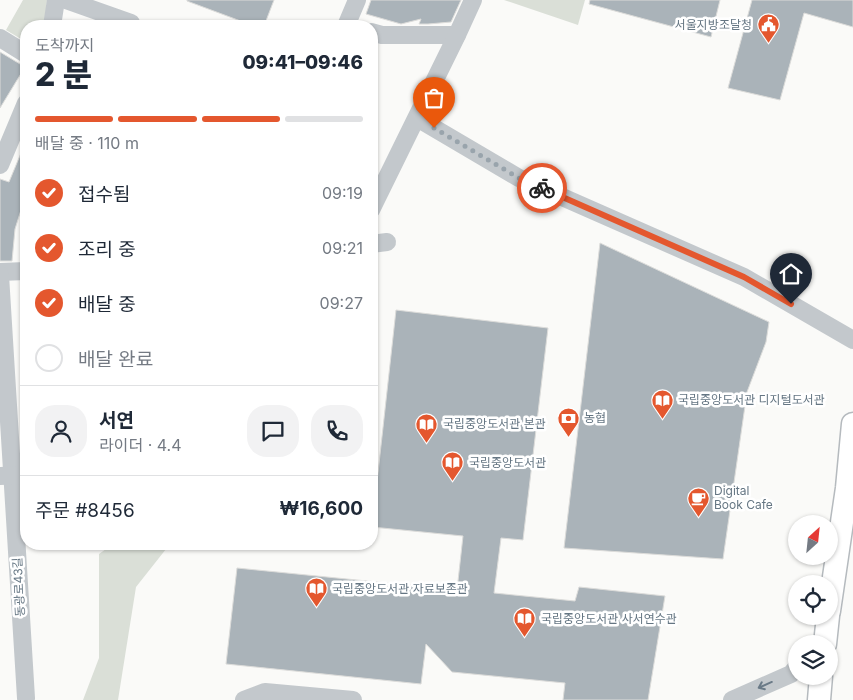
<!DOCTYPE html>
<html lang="ko">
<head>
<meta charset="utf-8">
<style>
	:root { --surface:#fff; --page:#f2f2f3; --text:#1f2937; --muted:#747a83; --line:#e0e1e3; --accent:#e4572e }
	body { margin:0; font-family:Inter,"Noto Sans KR",sans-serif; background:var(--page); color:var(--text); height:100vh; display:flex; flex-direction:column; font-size:19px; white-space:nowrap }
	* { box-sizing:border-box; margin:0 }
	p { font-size:16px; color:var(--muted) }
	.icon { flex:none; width:28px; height:28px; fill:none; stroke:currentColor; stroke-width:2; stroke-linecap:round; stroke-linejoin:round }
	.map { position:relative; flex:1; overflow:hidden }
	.panel { position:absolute; left:20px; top:20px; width:358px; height:530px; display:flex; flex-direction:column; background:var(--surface); border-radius:20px; box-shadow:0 1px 4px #0004 }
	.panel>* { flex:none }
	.needle { width:32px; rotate:27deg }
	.fabs { position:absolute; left:788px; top:515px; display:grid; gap:10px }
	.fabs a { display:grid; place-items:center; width:50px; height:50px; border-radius:50%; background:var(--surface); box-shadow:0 1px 4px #0004; font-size:25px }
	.pin { position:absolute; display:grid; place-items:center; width:42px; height:42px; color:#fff; margin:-51px -21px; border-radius:50% 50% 50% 0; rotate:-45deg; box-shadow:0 0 5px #0007 }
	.pin .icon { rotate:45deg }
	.courier { position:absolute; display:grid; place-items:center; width:50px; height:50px; margin:-25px; border:4px solid #e4572e; border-radius:50%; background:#fff; color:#222; box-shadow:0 1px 6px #0007 }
	.overview em { font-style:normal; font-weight:800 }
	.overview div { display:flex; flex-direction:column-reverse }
	.overview { display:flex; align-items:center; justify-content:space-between; height:85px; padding:0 15px }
	h1 { font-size:32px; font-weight:800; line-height:38px }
	.bar { display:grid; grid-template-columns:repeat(4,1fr); gap:8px 5px; align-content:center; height:60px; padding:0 15px }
	.bar i { height:6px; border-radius:4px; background:var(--line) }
	.bar .selected { background:var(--accent) }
	.bar p { grid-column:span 4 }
	.line { display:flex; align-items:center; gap:12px; padding:0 15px; border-top:1px solid var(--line) }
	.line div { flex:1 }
	.round { display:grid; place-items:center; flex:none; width:52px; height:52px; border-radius:20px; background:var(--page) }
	ol { padding:0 15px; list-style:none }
	li { display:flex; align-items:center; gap:15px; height:55px }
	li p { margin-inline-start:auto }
	li .icon { padding:5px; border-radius:50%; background:var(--accent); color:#fff; stroke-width:4 }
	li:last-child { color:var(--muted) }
	li i { width:28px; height:28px; border:2px solid var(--line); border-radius:50% }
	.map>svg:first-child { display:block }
</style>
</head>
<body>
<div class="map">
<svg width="853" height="700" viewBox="0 0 853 700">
	<rect width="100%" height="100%" fill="#fafaf8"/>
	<g fill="#dadfd7">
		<path d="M23 0H47L45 26H26V42L6 30Z"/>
		<path d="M504 0H585L578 25Z"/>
		<path d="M113 544H170L136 587 118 700H83L99 658V554Z"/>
	</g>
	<g fill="#aab3b9" stroke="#dcdcda">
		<path d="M187 0H274L264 26H254L187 1Z"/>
		<path d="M371 0H461L451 22 428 24H419L421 19 401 24 366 14Z"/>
		<path d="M590 0H720L711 37 589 4Z"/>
		<path d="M752 0H853V27L804 13 780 100 728 88Z"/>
		<path d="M0 52 25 67 0 108Z"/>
		<path d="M26 141V194L15 229 12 261H0V179L9 182Z"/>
		<path d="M600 243 769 322 766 342 747 392 723 559 564 548Z"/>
		<path d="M396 310 548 328 523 540 501 538 494 593 575 601 579 587 665 596 648 700H563L565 683 452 672 426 644 421 684 226 664 237 568 457 590 463 536 372 527Z"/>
	</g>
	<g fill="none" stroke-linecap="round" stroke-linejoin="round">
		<defs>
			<g id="major">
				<path d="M829 611 847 488 853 424"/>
				<path d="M825 644 828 616"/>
				<path d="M819 700 821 676"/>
			</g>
		</defs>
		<use href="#major" stroke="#b5babe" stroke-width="25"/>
		<g stroke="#c3c8cc" stroke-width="18">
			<path d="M66 0 131 23"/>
			<path d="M52 26 56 0"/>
			<path d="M346 26 357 0"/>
			<path d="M371 32 382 35H457"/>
			<path d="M0 38 26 54"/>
			<path d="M417 118 519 178 744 277 853 340"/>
			<path d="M0 165 26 103"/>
			<path d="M371 210 457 35 473 0"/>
			<path d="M371 244 387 242"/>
			<path d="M0 272 26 271"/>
			<path d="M0 275 26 698"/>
			<path d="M0 476 26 475"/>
			<path d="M244 700 265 692 353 700"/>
			<path d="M732 700 791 674 796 668"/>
		</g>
		<use href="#major" stroke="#fff" stroke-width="22"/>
	</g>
	<defs><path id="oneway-shaft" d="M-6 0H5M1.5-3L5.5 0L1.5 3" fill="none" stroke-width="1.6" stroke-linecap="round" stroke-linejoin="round" transform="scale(1.25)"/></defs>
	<use stroke="#6a7a87" href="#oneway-shaft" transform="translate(765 685) rotate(156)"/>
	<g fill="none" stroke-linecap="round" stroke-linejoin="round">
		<path stroke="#99a4ac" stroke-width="5" stroke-dasharray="0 9" d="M434 128 519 178 542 188"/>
		<path stroke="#e4572e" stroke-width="6" d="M542 188 744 277 791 304"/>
	</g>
	<defs>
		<symbol id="civic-pin" viewBox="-11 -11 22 30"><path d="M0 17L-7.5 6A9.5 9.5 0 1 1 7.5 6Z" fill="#e4572e" stroke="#fff"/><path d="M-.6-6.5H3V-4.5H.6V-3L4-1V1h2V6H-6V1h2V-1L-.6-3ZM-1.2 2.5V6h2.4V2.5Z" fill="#fff"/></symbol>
		<symbol id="library-pin" viewBox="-11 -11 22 30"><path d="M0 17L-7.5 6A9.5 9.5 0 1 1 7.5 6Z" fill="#e4572e" stroke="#fff"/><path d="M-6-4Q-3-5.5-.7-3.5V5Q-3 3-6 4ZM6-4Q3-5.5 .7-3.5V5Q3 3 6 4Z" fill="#fff"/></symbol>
		<symbol id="bank-pin" viewBox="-11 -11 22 30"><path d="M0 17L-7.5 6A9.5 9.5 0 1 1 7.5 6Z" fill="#e4572e" stroke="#fff"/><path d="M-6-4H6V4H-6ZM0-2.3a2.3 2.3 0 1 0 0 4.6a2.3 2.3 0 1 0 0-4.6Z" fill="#fff"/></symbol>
		<symbol id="cafe-pin" viewBox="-11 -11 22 30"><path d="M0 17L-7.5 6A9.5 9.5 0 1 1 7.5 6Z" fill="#e4572e" stroke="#fff"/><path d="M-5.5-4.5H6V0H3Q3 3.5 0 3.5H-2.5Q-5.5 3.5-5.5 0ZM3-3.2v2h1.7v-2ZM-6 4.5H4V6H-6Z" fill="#fff"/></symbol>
	</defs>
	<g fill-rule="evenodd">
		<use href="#civic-pin" x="756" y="12" width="25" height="34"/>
		<use href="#library-pin" x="650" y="388" width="25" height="34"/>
		<use href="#bank-pin" x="556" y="406" width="25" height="34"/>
		<use href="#library-pin" x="414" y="412" width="25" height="34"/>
		<use href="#library-pin" x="440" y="450" width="25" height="34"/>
		<use href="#cafe-pin" x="686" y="486" width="25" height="34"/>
		<use href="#library-pin" x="304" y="576" width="25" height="34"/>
		<use href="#library-pin" x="512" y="606" width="25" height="34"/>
	</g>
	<g text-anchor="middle" stroke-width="5" stroke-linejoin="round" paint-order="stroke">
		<g font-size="12" fill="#657683" stroke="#fff" text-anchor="start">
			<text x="752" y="29" text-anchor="end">서울지방조달청</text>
			<text x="678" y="404">국립중앙도서관 디지털도서관</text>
			<text x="584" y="422">농협</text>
			<text x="443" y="428">국립중앙도서관 본관</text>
			<text x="469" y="467">국립중앙도서관</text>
			<text x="714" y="495">Digital<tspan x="714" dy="14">Book Cafe</tspan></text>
			<text x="332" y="593">국립중앙도서관 자료보존관</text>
			<text x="541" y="623">국립중앙도서관 사서연수관</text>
		</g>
		<g font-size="12" fill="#657683" stroke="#fff">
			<text transform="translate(19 587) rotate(-93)" y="4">동광로43길</text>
		</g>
	</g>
</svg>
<div class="fabs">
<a><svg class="needle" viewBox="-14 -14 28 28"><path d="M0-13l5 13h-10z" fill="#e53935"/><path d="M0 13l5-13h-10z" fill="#747a83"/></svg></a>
<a><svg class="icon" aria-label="locate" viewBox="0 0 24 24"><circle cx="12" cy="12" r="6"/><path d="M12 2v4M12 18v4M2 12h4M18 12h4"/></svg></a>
<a><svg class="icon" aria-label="layers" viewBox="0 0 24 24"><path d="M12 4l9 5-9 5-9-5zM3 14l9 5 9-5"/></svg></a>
</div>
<div class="pin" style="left:434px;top:128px;background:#ea580c"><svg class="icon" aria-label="bag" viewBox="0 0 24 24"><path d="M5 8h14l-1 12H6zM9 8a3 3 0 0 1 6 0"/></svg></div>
<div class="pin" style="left:791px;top:304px;background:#1f2937"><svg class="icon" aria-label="home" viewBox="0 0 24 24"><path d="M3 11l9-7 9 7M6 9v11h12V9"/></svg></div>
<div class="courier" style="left:542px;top:188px"><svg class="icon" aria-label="bike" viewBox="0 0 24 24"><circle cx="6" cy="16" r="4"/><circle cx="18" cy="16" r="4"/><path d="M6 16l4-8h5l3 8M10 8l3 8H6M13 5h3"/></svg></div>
<section class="panel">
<div class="overview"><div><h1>2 분</h1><p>도착까지</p></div><em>09:41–09:46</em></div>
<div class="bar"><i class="selected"></i><i class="selected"></i><i class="selected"></i><i></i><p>배달 중 · 110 m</p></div>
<ol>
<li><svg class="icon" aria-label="check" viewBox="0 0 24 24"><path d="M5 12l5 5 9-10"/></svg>접수됨<p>09:19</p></li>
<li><svg class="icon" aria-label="check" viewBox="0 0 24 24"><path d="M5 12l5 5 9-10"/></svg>조리 중<p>09:21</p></li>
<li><svg class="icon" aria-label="check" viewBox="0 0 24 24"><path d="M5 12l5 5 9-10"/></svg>배달 중<p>09:27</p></li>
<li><i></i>배달 완료</li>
</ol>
<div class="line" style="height:90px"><a class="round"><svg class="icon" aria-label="person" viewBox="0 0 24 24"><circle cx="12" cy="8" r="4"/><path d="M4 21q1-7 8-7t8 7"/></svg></a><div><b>서연</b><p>라이더 · 4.4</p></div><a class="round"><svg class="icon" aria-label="chat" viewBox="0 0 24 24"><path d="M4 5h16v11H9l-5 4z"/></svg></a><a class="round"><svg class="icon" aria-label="phone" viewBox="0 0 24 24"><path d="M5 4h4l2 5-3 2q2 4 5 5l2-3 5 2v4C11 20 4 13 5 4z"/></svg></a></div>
<div class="line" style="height:65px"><div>주문 #8456</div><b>₩16,600</b></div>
</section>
</div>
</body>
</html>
